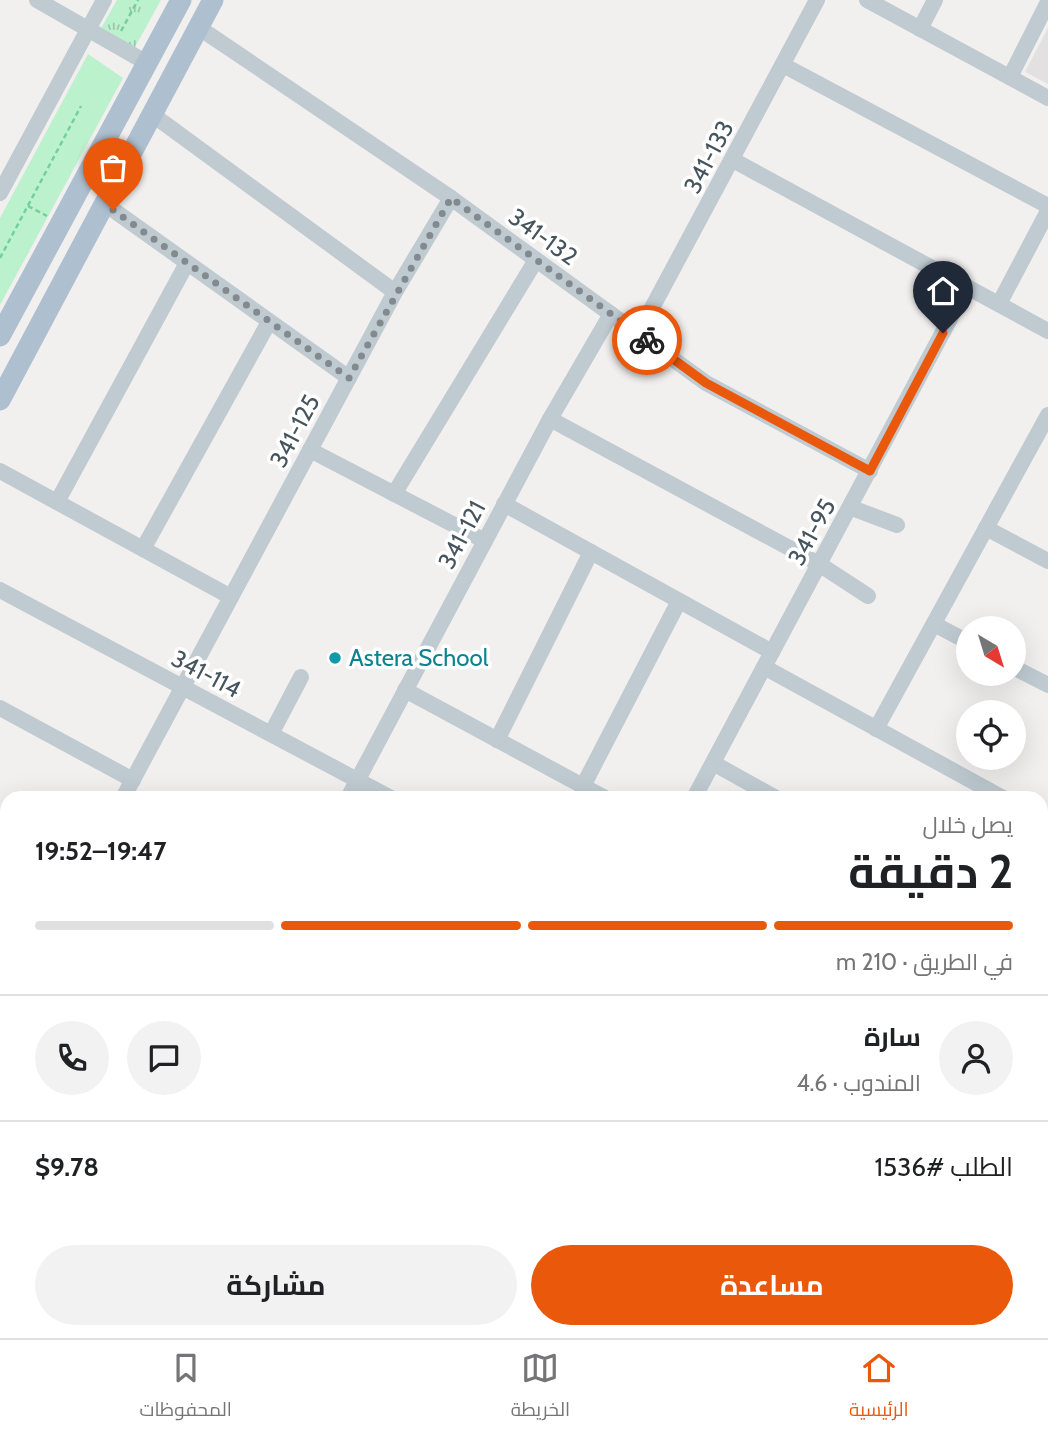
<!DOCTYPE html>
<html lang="ar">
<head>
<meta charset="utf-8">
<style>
	:root { --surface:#fff; --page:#f2f2f2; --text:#202124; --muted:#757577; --line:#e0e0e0; --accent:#ea580c }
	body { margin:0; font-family:Cabin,Cairo,sans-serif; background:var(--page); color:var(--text); direction:rtl; height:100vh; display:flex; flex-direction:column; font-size:26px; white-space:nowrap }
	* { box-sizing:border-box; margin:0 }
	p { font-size:23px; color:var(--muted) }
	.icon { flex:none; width:38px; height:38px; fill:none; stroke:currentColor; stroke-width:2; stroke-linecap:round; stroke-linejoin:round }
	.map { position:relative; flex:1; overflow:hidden; direction:ltr }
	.details { position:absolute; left:0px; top:791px; width:1048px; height:548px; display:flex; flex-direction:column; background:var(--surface); border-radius:21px 21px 0 0; box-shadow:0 7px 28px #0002; direction:rtl }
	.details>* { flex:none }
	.needle { width:46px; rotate:142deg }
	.tools { position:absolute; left:956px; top:616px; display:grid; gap:14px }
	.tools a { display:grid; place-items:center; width:70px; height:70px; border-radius:50%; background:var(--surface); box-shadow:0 7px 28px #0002; font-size:35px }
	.pin { position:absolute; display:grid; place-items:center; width:60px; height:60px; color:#fff; margin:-72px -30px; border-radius:50% 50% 50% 0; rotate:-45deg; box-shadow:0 0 7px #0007 }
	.pin .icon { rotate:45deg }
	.courier { position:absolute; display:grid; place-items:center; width:70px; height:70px; margin:-35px; border:5px solid #ea580c; border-radius:50%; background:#fff; color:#222; box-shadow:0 2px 9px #0007 }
	.summary em { font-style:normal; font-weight:700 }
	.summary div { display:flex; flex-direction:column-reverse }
	.summary { display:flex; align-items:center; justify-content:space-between; height:119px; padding:0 35px }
	h1 { font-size:46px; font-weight:700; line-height:52px }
	.bar { display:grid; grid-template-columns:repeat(4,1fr); gap:10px 7px; align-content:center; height:84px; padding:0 35px }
	.bar i { height:9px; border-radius:5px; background:var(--line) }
	.bar .current { background:var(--accent) }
	.bar p { grid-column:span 4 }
	.line { display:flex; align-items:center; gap:18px; padding:0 35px; border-top:2px solid var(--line) }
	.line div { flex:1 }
	.round { display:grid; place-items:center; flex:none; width:74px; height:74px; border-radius:37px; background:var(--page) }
	.primary-button { display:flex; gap:14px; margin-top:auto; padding:14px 35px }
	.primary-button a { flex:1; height:80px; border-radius:42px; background:var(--accent); color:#fff; font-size:28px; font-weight:700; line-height:80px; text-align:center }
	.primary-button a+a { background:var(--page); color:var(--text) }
	.tabs { display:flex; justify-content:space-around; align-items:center; height:98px; border-top:2px solid var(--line); background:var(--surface); font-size:19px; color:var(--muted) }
	.tabs a { display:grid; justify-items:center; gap:4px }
	.tabs .current { color:var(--accent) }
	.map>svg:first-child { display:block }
</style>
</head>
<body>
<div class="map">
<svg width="1048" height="1338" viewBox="0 0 1048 1338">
	<defs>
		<pattern id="park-tufts" width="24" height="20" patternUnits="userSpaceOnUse" patternTransform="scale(1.75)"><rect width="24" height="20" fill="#bcf1cd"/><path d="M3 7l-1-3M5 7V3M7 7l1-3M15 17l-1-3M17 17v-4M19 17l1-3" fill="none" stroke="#9bc6aa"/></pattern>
	</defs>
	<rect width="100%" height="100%" fill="#f2efef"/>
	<path fill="#e3e0e1" d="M1048 28V84L1025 72Z"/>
	<path fill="#bcf1cd" d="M88 54 123 78 0 305V218Z"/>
	<path fill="url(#park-tufts)" d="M117 0H161L135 47 100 30Z"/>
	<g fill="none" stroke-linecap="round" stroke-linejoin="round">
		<g stroke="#73d09d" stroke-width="2.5" stroke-dasharray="5 3.5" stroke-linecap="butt">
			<path d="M121 31 138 0"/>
			<path d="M28 206 47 216"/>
			<path d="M0 258 81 106"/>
		</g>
		<g stroke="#bfcad1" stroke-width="16">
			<path d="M37 0 147 63"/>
			<path d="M867 0 1048 98"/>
			<path d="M198 27 451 198 706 383 870 471"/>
			<path d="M920 29 935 0"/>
			<path d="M783 65 1048 206"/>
			<path d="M1010 77 1048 2"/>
			<path d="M153 115 395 292"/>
			<path d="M733 160 1048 331"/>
			<path d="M0 193 104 0"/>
			<path d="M105 204 349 378"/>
			<path d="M999 304 1048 211"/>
			<path d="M638 334 817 0"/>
			<path d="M550 419 819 564 868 596"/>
			<path d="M310 450 485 541"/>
			<path d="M0 471 231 597"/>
			<path d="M394 494 536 260"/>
			<path d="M57 502 187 263"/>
			<path d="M504 504 772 652"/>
			<path d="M852 508 897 525"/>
			<path d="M986 528 1048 561"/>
			<path d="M143 549 269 322"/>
			<path d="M0 590 391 798"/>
			<path d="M934 624 968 642"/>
			<path d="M764 667 1003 798"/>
			<path d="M1013 667 1048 685"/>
			<path d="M405 690 605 798"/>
			<path d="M0 708 133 780"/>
			<path d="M876 729 1048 415"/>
			<path d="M271 734 301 677"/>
			<path d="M497 740 591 552"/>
			<path d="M713 763 776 798"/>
			<path d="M583 786 679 601"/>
			<path d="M123 798 395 292 451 198"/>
			<path d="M348 798 550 419 611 314"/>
			<path d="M694 798 967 287"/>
			<path d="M1041 819 1048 822"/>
			<path d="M0 835 7 823"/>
			<path d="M1041 1001 1048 989"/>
			<path d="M0 1029 7 1016"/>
			<path d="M1041 1098 1048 1101"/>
			<path d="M0 1245 7 1231"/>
			<path d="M1041 1324 1048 1326"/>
			<path d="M559 1332 581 1338"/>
			<path d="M9 1338 11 1332"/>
			<path d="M405 1338 409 1332"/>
			<path d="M753 1338 756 1332"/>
			<path d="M860 1338 863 1332"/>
			<path d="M971 1338 974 1332"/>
		</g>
		<g stroke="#aec0cf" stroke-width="21">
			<path d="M0 336 181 0"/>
			<path d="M0 400 213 0"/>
			<path d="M0 1282 7 1284"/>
			<path d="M0 1316 7 1318"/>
			<path d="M54 1332 76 1338"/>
			<path d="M173 1332 195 1338"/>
		</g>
	</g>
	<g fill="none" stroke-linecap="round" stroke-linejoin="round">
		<path stroke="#828a90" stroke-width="7" stroke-dasharray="0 12.6" d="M113 210 349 378 451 198 647 340"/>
		<path stroke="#ea580c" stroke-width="9" d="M647 340 706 383 870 471 943 333"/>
	</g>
	<circle fill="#0f9aa8" stroke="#fff" stroke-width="2.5" cx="335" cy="658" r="7"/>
	<g text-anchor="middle" stroke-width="7" stroke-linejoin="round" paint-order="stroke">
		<g font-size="24" fill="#46545d" stroke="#fff">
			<text transform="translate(709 157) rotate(-62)" y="8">341-133</text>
			<text transform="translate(543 237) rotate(36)" y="8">341-132</text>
			<text transform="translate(295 431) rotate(-62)" y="8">341-125</text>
			<text transform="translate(812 532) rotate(-61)" y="8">341-95</text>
			<text transform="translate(462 535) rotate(-62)" y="8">341-121</text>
			<text transform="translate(206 674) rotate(28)" y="8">341-114</text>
		</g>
		<g font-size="24" fill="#0d838f" stroke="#fff" text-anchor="start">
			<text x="349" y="666">Astera School</text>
		</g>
	</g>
</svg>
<div class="tools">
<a><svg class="needle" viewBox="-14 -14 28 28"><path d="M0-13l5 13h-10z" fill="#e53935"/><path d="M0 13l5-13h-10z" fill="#757577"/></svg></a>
<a><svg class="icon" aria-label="locate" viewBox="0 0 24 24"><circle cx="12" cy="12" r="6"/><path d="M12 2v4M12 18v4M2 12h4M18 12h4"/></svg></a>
</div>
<div class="pin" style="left:113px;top:210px;background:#ea580c"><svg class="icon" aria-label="bag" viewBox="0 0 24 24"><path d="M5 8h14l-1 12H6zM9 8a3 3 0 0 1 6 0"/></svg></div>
<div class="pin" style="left:943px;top:333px;background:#1f2937"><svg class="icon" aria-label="home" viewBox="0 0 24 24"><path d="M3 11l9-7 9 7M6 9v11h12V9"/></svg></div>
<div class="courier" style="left:647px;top:340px"><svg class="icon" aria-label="bike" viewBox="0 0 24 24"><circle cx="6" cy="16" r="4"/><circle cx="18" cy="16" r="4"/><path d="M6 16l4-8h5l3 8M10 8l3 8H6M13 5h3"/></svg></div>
<section class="details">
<div class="summary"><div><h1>2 دقيقة</h1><p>يصل خلال</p></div><em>19:47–19:52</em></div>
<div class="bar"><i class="current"></i><i class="current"></i><i class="current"></i><i></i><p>في الطريق · 210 m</p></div>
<div class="line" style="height:126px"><a class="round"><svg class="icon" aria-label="person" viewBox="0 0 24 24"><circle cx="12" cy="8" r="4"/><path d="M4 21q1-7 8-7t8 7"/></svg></a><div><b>سارة</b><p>المندوب · 4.6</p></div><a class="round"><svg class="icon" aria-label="chat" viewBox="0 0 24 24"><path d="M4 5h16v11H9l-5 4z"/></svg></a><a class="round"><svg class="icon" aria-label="phone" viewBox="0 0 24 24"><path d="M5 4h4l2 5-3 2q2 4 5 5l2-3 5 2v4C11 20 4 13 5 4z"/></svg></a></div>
<div class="line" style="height:91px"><div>الطلب #1536</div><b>$9.78</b></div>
<div class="primary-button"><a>مساعدة</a><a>مشاركة</a></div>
</section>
</div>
<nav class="tabs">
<a class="current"><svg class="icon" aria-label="home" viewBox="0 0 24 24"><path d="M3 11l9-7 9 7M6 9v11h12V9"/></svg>الرئيسية</a>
<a><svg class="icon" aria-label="map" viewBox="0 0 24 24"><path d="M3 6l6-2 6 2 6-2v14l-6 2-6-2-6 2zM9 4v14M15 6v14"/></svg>الخريطة</a>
<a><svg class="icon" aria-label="saved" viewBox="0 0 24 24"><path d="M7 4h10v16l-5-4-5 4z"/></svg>المحفوظات</a>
</nav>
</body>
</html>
